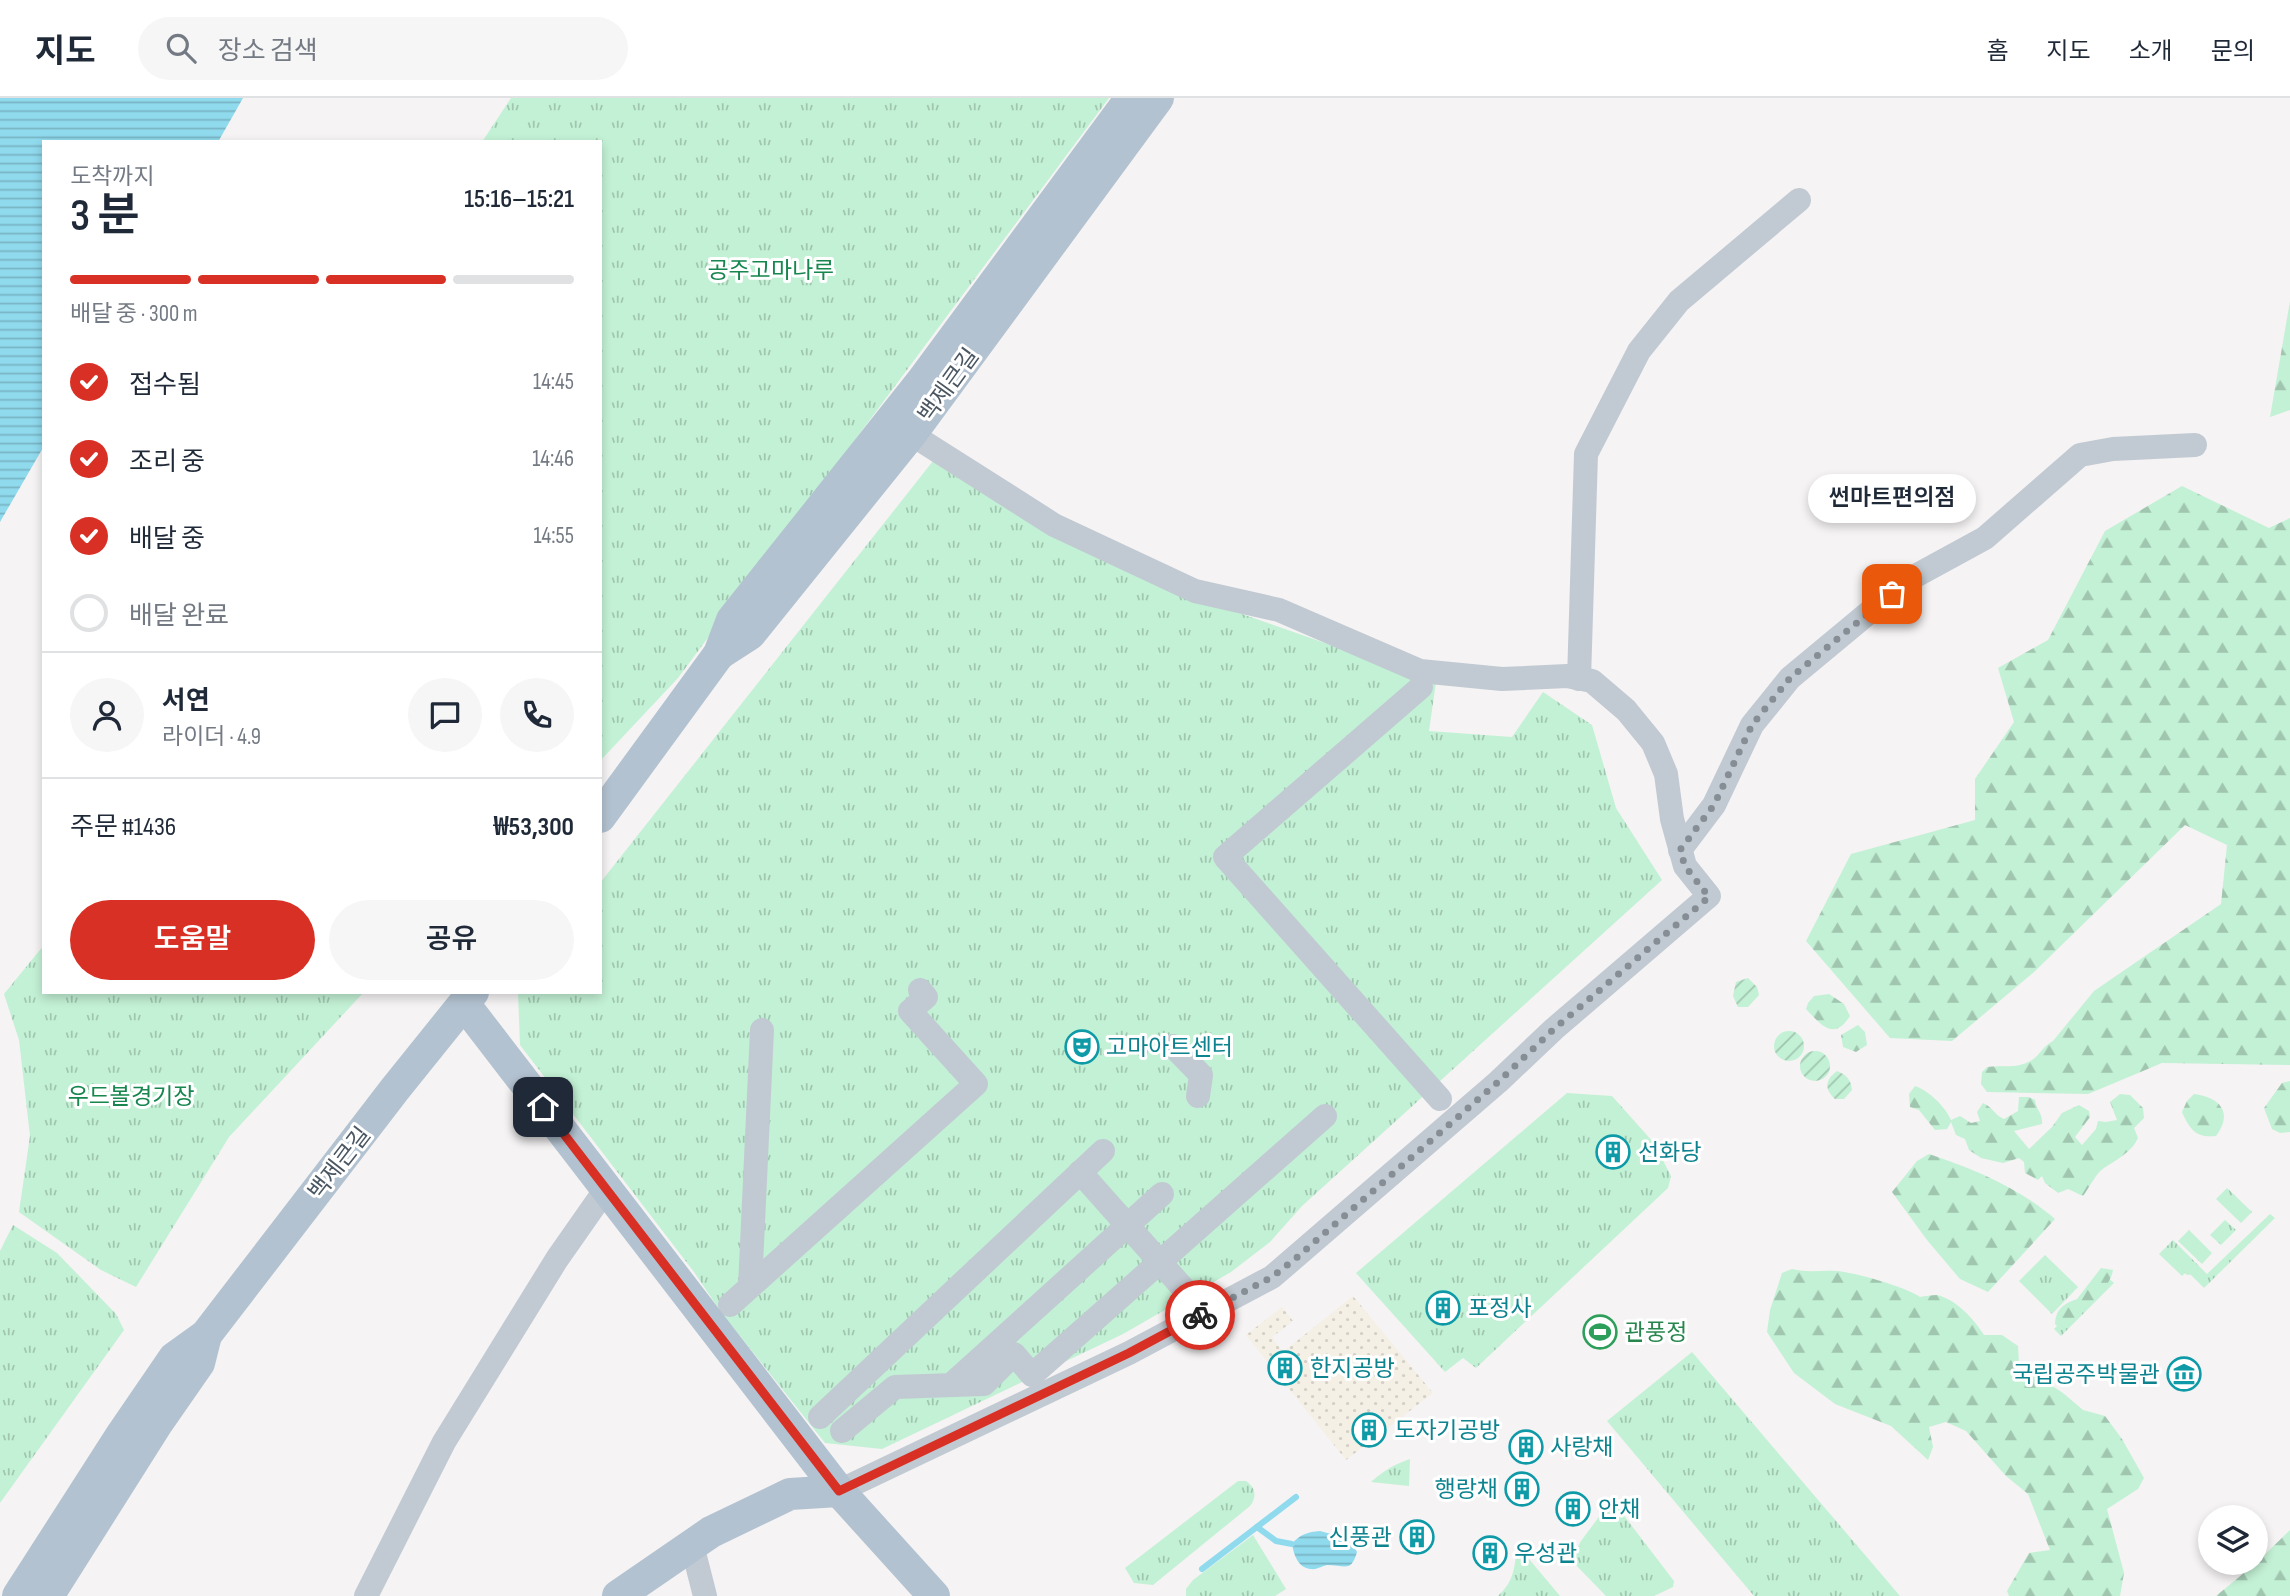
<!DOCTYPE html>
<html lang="ko">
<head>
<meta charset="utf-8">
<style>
	:root { --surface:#fff; --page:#f6f6f7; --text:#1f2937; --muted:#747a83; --line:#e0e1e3; --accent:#d93025 }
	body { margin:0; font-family:"Sofia Sans Condensed","Noto Sans KR",sans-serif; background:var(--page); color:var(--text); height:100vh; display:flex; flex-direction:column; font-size:26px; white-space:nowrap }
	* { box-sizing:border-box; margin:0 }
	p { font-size:23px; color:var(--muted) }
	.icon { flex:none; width:38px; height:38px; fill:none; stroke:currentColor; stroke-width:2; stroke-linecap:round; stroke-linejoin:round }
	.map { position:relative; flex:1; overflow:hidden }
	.drawer { position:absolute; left:42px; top:42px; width:560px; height:854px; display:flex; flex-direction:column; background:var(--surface); border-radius:0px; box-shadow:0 4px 10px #0003 }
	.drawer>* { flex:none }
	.fabs { position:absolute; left:2198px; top:1407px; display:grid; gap:14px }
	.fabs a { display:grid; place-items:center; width:70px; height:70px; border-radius:50%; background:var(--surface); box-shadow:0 4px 10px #0003; font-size:35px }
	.pin { position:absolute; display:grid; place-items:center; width:60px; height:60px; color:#fff; margin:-30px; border-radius:14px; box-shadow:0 4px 10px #0006 }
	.courier { position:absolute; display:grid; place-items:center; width:70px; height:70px; margin:-35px; border:5px solid #d93025; border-radius:50%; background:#fff; color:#222; box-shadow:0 2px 9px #0007 }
	.bubble { position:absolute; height:49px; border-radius:24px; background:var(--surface); box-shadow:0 4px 10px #0003; font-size:23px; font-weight:600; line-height:49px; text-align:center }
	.head em { font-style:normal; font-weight:600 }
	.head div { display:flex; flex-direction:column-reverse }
	.head { display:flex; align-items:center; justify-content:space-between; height:119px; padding:0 28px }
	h1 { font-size:46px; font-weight:600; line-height:52px }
	.bar { display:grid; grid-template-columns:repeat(4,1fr); gap:10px 7px; align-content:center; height:84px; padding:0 28px }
	.bar i { height:9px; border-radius:5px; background:var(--line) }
	.bar .active { background:var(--accent) }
	.bar p { grid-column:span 4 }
	.line { display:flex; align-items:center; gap:18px; padding:0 28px; border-top:2px solid var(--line) }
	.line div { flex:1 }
	.round { display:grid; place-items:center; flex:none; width:74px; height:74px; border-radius:37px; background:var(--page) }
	ol { padding:0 28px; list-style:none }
	li { display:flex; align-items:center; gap:21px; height:77px }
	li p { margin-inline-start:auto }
	li .icon { padding:7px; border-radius:50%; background:var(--accent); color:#fff; stroke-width:4 }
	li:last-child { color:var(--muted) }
	li i { width:38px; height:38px; border:4px solid var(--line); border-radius:50% }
	.action { display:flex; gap:14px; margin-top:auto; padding:14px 28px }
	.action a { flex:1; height:80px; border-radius:42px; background:var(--accent); color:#fff; font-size:28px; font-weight:600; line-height:80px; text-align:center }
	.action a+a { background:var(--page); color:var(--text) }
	header { display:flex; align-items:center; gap:42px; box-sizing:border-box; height:98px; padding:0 35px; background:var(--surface); border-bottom:2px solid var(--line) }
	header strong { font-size:33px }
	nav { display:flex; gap:38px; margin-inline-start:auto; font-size:24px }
	.search { width:490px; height:63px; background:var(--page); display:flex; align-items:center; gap:18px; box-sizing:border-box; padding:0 24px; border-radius:38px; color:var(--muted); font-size:26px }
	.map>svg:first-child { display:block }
</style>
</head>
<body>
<header>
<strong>지도</strong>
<div class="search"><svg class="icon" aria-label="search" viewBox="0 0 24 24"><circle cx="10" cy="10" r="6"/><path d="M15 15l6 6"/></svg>장소 검색</div>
<nav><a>홈</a><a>지도</a><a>소개</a><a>문의</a></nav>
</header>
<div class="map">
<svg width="2290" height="1498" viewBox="0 0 2290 1498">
	<defs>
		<pattern id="grass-tufts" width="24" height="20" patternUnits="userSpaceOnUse" patternTransform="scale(1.75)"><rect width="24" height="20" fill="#c3f1d5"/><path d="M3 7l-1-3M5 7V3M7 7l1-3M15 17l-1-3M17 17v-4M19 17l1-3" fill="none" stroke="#a0c6b0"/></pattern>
		<pattern id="forest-firs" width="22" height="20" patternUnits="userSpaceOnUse" patternTransform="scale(1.75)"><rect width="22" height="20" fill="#c3f1d5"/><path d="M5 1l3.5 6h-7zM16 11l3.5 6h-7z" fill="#a0c6b0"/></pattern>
		<pattern id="sand-dots" width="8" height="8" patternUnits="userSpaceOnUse" patternTransform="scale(1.75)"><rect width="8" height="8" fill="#f5f0e5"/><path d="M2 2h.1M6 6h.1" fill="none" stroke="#d4d0c7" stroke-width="1.8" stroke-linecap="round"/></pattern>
		<pattern id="garden-furrows" width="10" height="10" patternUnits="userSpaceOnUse" patternTransform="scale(1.75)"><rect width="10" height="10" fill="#c3f1d5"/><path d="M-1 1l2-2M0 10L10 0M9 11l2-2" fill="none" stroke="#a0c6b0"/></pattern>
		<pattern id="water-rules" width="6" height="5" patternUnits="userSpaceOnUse" patternTransform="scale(1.75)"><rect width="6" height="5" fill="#90daee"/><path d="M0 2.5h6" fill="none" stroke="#78b4c4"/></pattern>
	</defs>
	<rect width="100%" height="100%" fill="#f5f3f3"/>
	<g fill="url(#grass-tufts)">
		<path d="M511 0H1109L678 580 600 663V44H482Z"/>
		<path d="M933 363 1185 496 1436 584 1429 633 1512 639 1543 594 1592 627 1616 710 1662 782 1302 1108 1270 1144 1231 1174 1123 1236 882 1351 825 1345 721 1214 694 1174 520 947 518 894H600V785Z"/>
		<path d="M44 847V894H364L229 1039 136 1189 101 1172 19 1114 30 1038 19 942 4 896Z"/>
		<path d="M1567 995 1612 998 1654 1045 1671 1078 1668 1090 1476 1270 1463 1260 1445 1274 1356 1175Z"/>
		<path d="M2227 1090 2252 1114 2241 1125 2216 1101Z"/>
		<path d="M2270 1116 2275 1120 2204 1190 2187 1173 2182 1178 2159 1156 2173 1142 2207 1176Z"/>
		<path d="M2225 1122 2236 1132 2221 1147 2210 1137Z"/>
		<path d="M13 1127 57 1155 116 1216 124 1232 0 1405V1153Z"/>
		<path d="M2189 1132 2212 1155 2202 1166 2178 1143Z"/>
		<path d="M2045 1157 2078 1189 2052 1216 2019 1183Z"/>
		<path d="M2106 1178 2114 1185 2061 1238 2054 1231Z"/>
		<path d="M1692 1254 1900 1498H1754L1607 1323Z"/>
		<path d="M1410 1361 1409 1388 1371 1384C1383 1373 1395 1366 1410 1361Z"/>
		<path d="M1238 1383H1246C1256 1390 1257 1399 1250 1408L1153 1487 1134 1485 1125 1470Z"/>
		<path d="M1610 1404 1615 1406 1674 1483 1673 1489 1654 1498H1606L1571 1462 1581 1443Z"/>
		<path d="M1253 1437 1286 1491 1275 1498H1186V1491L1193 1482Z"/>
		<path d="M1516 1457 1529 1461 1560 1498H1498C1512 1485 1514 1474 1516 1457Z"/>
	</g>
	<g fill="url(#forest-firs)">
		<path d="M2290 203V312L2270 319Z"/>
		<path d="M2182 388 2269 430 2290 420V967L2162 965 2088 996 1987 994 1981 986 1982 974 1987 969C2002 967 2019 971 2032 962 2040 957 2042 949 2053 943L2094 893 2221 806 2227 747 2185 727 2034 874 1952 943 1890 940 1806 843 1851 756 1975 722V681L2014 624 1998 570 2048 542 2105 433Z"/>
		<path d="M1829 896 1844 906 1850 918C1834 943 1822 928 1806 911L1808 905 1814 898Z"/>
		<path d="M1858 927 1865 934 1867 947 1856 954 1843 949 1841 937Z"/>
		<path d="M2290 983V1034L2280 1035 2272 1031 2264 1010 2282 985Z"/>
		<path d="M1915 988C1929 993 1945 1008 1951 1022L1960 1018 1971 1025 1980 1023 1977 1014 1983 1005C1993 1009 1994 1017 2004 1021L2018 1013 2019 999H2029L2035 1002C2036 1012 2043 1015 2042 1026L2014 1033 2029 1051 2052 1029 2062 1015 2079 1007 2089 1013 2090 1019 2075 1039 2082 1047 2096 1031 2098 1023 2106 1024 2117 1022 2110 1004 2120 996 2130 997 2143 1010 2144 1020 2134 1030 2138 1040C2132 1054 2116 1062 2104 1070 2096 1075 2089 1090 2083 1098L2068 1091 2058 1095 2045 1085 2042 1078 2038 1082 2025 1075 2024 1064 2019 1060 2003 1065 1981 1060 1969 1052 1965 1041 1956 1037 1951 1024 1947 1031 1935 1032 1919 1012 1910 1009 1909 996Z"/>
		<path d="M2194 996C2219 999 2234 1014 2216 1038 2196 1040 2190 1032 2182 1014L2187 1003Z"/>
		<path d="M1929 1056C1974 1071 2019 1090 2055 1121L1988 1194 1960 1181 1927 1142 1892 1094 1917 1063Z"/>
		<path d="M2176 1153 2197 1166 2196 1176 2187 1177 2171 1162Z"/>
		<path d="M2101 1170 2113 1172C2111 1190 2077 1222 2060 1231L2055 1226C2056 1210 2064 1206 2077 1201Z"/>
		<path d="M1792 1171C1808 1175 1820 1172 1836 1173 1854 1174 1906 1189 1920 1199 1925 1198 1932 1197 1937 1197 1957 1202 1974 1221 1984 1237H2002L2018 1248 2019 1266 2063 1295 2083 1312 2105 1318 2122 1341 2144 1380 2138 1391 2107 1411 2124 1475 2120 1498H2009L2007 1493 2029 1455 2050 1452 2028 1396 2006 1378 1966 1333 1946 1324 1929 1329 1933 1349 1928 1362 1891 1328 1835 1306 1794 1275 1767 1234 1770 1212 1782 1175Z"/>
		<path d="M2290 1432V1498H2216L2256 1465Z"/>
	</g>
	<path fill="url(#sand-dots)" d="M1353 1198 1433 1295 1346 1362 1246 1237 1282 1209 1293 1223 1272 1239 1283 1254Z"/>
	<g fill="url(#garden-furrows)">
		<path d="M1748 880 1757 889 1759 897 1748 909H1738L1733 898 1736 884Z"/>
		<circle cx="1789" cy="948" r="15"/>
		<circle cx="1815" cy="968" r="15"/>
		<path d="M1837 973C1846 977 1851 981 1852 992L1844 1001H1835C1824 991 1825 982 1837 973Z"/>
	</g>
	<g fill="url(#water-rules)">
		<path d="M0 0H243L218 44H44V348L0 424Z"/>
		<path d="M1320 1433C1335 1437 1350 1439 1357 1454 1351 1475 1345 1467 1327 1467 1322 1468 1316 1472 1311 1471 1298 1470 1294 1457 1292 1446 1300 1436 1308 1434 1320 1433Z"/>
	</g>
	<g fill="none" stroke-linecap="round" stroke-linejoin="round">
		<g stroke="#90daee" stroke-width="6">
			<path d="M1257 1429 1276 1443 1292 1446"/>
			<path d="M1202 1471 1296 1399"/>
		</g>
		<g stroke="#c1cad2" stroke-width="24">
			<path d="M1579 581 1586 356 1639 253 1679 203 1799 102"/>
			<path d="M1421 589 1225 759 1440 1001"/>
			<path d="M1680 752 1714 707 1752 627 1790 580 1908 482 1985 440 2080 357 2113 351 2195 347"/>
			<path d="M1173 948 1201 977 1198 998"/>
			<path d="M1080 1074 1191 1199"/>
			<path d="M750 1189 762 932"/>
			<path d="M730 1207 976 986 910 913 926 899 920 892"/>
			<path d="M951 1287 1162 1096"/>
			<path d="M820 1319 1103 1053"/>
			<path d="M842 1333 895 1289 984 1286 1014 1256 1032 1277 1325 1018"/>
			<path d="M839 1393 1129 1255 1272 1179 1498 984 1554 931 1709 798 1685 768 1672 721 1666 676 1653 645 1626 612 1592 583 1567 578 1502 581 1420 573 1279 512 1195 493 1054 427 911 336"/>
			<path d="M692 1447 705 1498"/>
			<path d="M366 1498 444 1344 557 1161 606 1091"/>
		</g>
		<g stroke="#b3c2d1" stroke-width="32">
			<path d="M719 556 750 536 911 336 1158 0"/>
			<path d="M600 719 719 556 732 522 922 283 1131 0"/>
			<path d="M465 907 839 1393 934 1498"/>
			<path d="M18 1498 122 1336 174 1260 206 1237 395 991 473 894"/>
			<path d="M48 1498 158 1324 199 1265 206 1237"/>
			<path d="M618 1498 711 1434 790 1396 839 1393"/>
		</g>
	</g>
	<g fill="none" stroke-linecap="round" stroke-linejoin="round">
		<path stroke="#868d94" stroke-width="7" stroke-dasharray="0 12.6" d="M1200 1217 1272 1179 1295 1161 1498 984 1554 931 1709 799 1685 768 1680 752 1714 707 1752 627 1790 580 1892 496"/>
		<path stroke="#d93025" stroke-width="9" d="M543 1009 839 1393 1129 1255 1200 1217"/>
	</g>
	<defs>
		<symbol id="theatre-ring" viewBox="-11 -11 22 22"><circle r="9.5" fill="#fff" stroke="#0f9aa8" stroke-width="1.5"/><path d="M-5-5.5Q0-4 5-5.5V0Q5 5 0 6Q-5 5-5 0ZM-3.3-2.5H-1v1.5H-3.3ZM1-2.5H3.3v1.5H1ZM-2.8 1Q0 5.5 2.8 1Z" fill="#0f9aa8"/></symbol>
		<symbol id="building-ring" viewBox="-11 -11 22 22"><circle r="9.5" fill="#fff" stroke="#0f9aa8" stroke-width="1.5"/><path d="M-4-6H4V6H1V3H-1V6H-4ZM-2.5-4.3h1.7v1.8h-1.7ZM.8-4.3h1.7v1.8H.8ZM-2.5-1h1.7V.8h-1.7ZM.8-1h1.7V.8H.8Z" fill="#0f9aa8"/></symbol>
		<symbol id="stadium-ring" viewBox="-11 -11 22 22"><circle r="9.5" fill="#fff" stroke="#2e9e5b" stroke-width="1.5"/><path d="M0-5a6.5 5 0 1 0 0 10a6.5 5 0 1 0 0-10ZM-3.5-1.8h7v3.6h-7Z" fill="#2e9e5b"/></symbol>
		<symbol id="museum-ring" viewBox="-11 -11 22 22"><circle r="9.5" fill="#fff" stroke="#0f9aa8" stroke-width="1.5"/><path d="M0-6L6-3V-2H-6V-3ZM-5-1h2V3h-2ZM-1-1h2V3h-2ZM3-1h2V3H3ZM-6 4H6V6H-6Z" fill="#0f9aa8"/></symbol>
	</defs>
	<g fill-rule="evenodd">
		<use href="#theatre-ring" x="1063" y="930" width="38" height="38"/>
		<use href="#building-ring" x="1594" y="1035" width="38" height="38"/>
		<use href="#building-ring" x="1424" y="1191" width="38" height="38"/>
		<use href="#stadium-ring" x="1581" y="1215" width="38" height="38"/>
		<use href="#building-ring" x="1266" y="1251" width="38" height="38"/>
		<use href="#museum-ring" x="2165" y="1257" width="38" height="38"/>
		<use href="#building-ring" x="1350" y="1313" width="38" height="38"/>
		<use href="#building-ring" x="1507" y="1330" width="38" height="38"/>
		<use href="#building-ring" x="1503" y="1372" width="38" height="38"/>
		<use href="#building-ring" x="1554" y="1392" width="38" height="38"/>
		<use href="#building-ring" x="1398" y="1420" width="38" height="38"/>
		<use href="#building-ring" x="1471" y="1436" width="38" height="38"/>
	</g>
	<g text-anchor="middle" stroke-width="6" stroke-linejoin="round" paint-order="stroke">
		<g font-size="23" fill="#17864f" stroke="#fff">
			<text x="771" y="180">공주고마나루</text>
			<text x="131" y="1006">우드볼경기장</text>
		</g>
		<g font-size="23" fill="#4a5661" stroke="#fff">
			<text transform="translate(948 287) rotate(-54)" y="8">백제큰길</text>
			<text transform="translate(339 1065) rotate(-52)" y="8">백제큰길</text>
		</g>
		<g font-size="23" fill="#0d838f" stroke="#fff" text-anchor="start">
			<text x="1106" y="957">고마아트센터</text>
			<text x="1638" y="1062">선화당</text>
			<text x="1468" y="1218">포정사</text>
			<text x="1310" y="1278">한지공방</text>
			<text x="2160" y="1284" text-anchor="end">국립공주박물관</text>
			<text x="1394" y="1340">도자기공방</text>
			<text x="1550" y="1357">사랑채</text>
			<text x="1498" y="1399" text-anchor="end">행랑채</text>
			<text x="1598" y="1419">안채</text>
			<text x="1392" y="1447" text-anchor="end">신풍관</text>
			<text x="1514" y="1463">우성관</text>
		</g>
		<g font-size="23" fill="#27864d" stroke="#fff" text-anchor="start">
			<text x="1624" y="1242">관풍정</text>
		</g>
	</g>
</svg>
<div class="fabs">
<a><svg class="icon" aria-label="layers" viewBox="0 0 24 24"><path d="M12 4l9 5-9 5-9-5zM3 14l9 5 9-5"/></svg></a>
</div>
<div class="pin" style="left:1892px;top:496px;background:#ea580c"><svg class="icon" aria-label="bag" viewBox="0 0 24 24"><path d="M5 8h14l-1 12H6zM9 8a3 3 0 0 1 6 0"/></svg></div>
<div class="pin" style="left:543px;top:1009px;background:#1f2937"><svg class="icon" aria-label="home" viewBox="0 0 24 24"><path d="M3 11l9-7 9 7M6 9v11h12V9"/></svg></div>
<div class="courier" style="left:1200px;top:1217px"><svg class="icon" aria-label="bike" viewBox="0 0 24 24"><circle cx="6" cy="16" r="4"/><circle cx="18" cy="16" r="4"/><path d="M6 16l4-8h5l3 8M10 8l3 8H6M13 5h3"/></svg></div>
<div class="bubble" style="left:1808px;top:376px;width:168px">썬마트편의점</div>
<section class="drawer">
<div class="head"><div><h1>3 분</h1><p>도착까지</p></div><em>15:16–15:21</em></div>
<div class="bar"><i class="active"></i><i class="active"></i><i class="active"></i><i></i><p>배달 중 · 300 m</p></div>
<ol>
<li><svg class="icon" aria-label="check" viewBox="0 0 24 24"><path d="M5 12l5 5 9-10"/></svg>접수됨<p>14:45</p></li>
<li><svg class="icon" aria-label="check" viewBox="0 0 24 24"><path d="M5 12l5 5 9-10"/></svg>조리 중<p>14:46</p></li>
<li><svg class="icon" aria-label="check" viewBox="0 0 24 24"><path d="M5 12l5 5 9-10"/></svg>배달 중<p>14:55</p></li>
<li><i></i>배달 완료</li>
</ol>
<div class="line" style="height:126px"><a class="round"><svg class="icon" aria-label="person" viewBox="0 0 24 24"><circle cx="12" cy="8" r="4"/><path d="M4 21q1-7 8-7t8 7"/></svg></a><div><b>서연</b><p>라이더 · 4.9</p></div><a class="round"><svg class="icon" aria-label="chat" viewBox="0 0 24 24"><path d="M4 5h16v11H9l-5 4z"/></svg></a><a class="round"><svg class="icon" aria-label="phone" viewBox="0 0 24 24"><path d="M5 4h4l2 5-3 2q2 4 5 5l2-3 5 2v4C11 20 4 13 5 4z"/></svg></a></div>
<div class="line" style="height:91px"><div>주문 #1436</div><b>₩53,300</b></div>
<div class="action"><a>도움말</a><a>공유</a></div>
</section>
</div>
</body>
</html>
